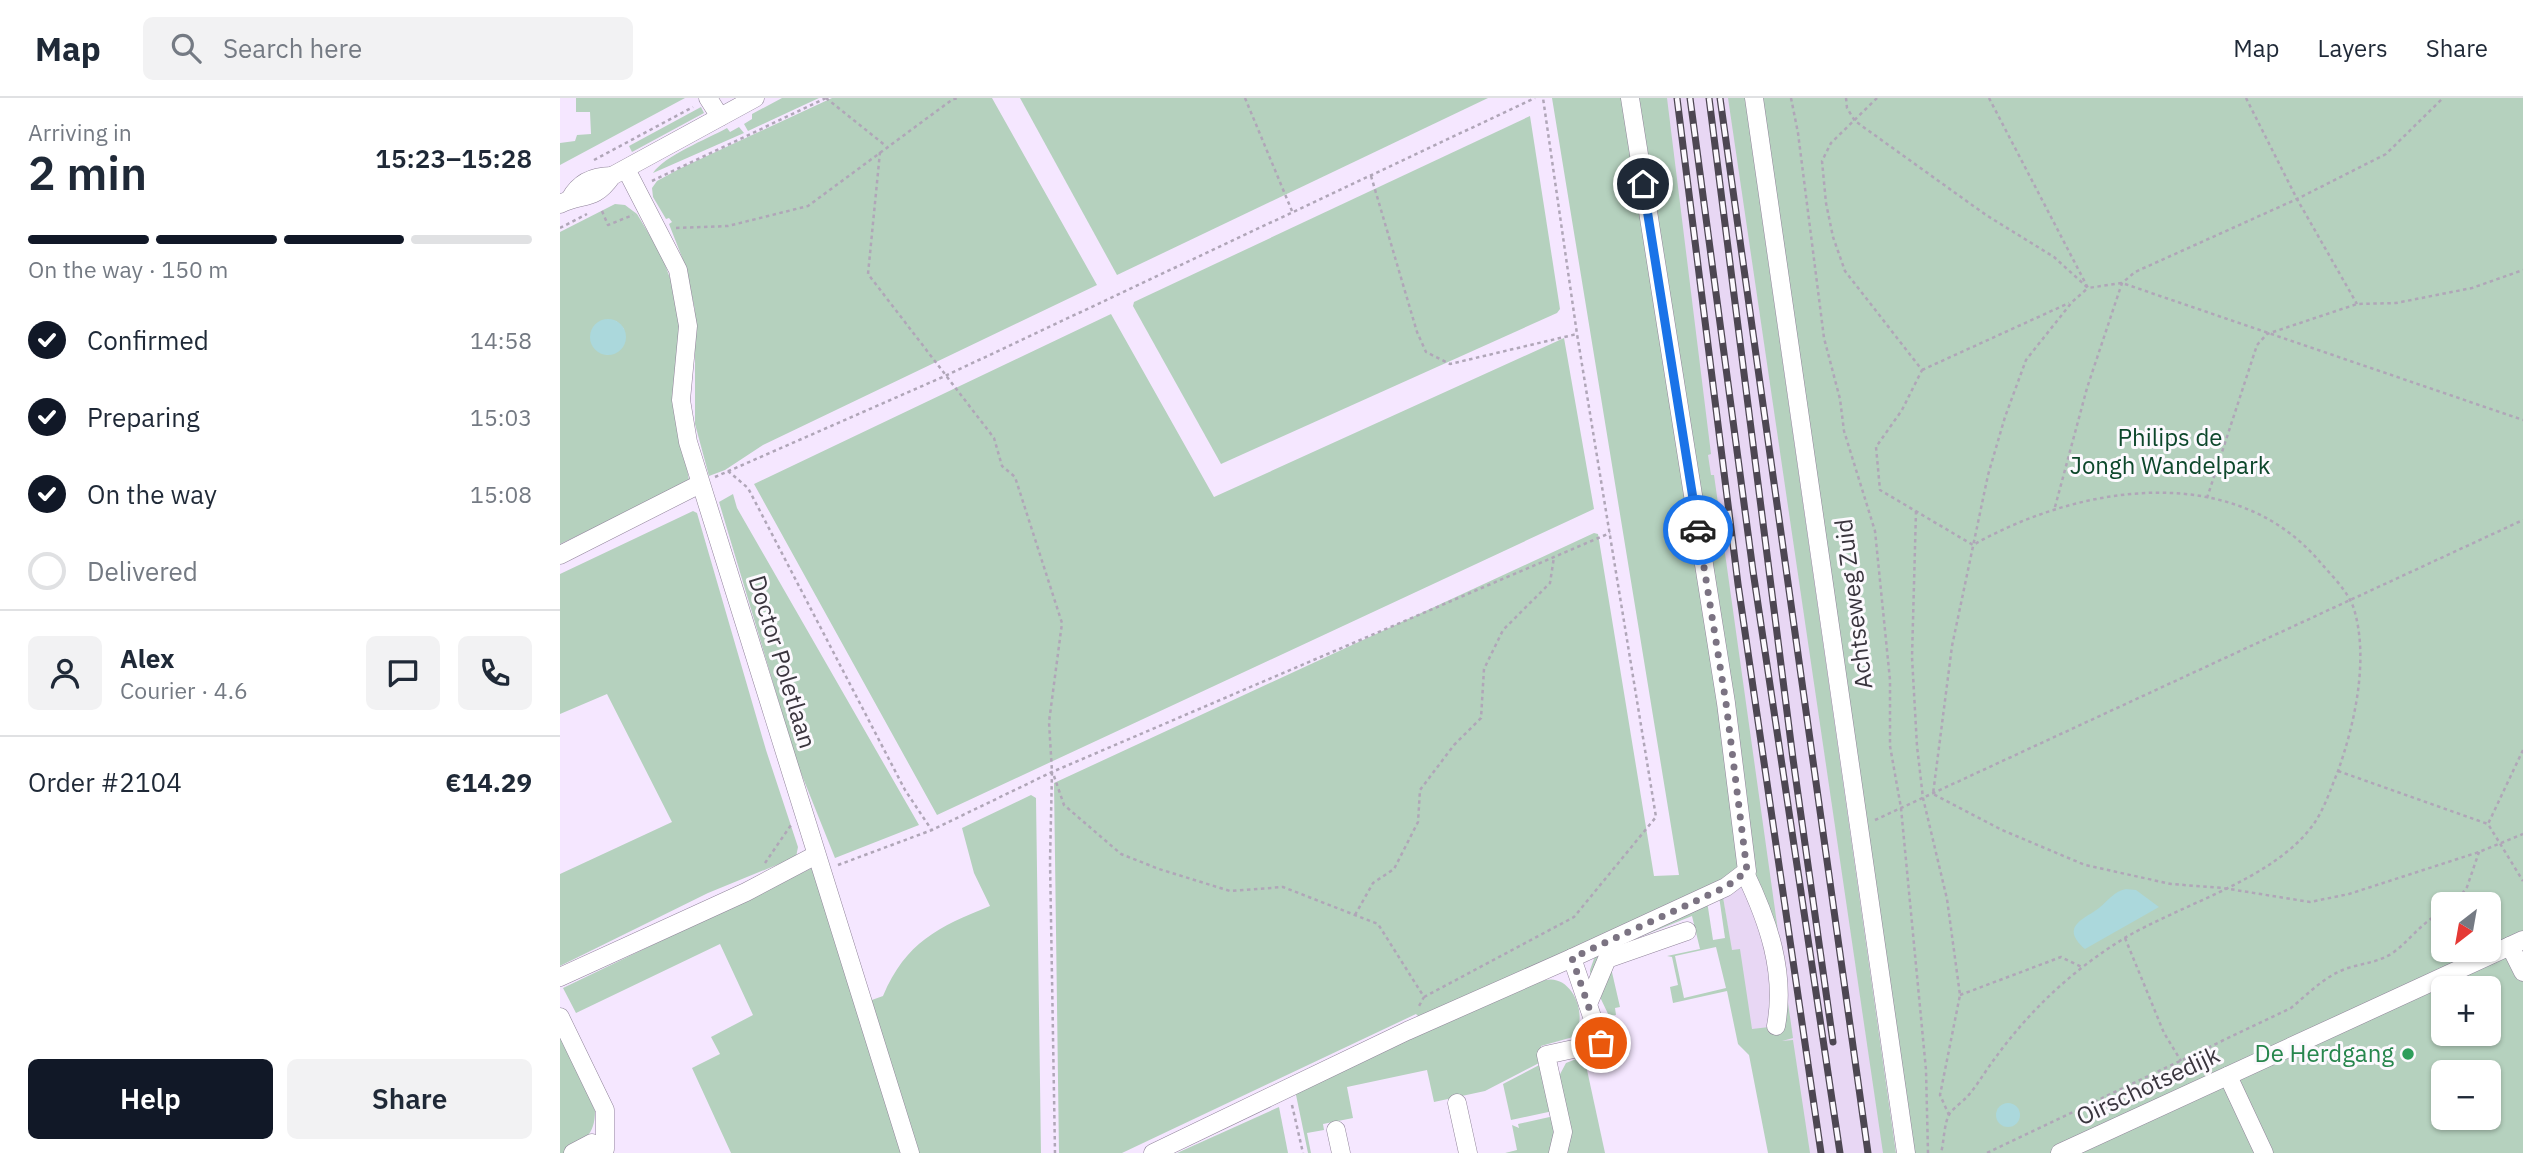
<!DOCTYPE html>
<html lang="en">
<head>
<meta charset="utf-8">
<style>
	:root { --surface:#fff; --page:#f2f2f3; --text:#1f2937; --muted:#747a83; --line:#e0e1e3; --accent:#111827 }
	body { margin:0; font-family:"IBM Plex Sans",sans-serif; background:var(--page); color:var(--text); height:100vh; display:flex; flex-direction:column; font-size:26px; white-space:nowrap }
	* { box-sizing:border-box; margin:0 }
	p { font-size:23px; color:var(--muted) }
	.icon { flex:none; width:38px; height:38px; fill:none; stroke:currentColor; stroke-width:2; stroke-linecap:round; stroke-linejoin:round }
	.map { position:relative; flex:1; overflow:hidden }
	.details { display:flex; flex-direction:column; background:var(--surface); width:560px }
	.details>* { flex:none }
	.needle { width:46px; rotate:211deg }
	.fabs { position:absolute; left:1871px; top:794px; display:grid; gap:14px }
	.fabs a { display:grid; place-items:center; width:70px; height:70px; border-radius:10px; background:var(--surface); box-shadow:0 2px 5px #0004; font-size:35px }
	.pin { position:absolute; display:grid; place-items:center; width:60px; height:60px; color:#fff; margin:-30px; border:4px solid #fff; border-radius:50%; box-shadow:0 2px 7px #0007 }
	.courier { position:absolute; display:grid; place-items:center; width:70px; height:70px; margin:-35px; border:5px solid #1a73e8; border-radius:50%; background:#fff; color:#222; box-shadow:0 2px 9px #0007 }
	.overview em { font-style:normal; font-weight:600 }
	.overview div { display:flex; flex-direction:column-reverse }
	.overview { display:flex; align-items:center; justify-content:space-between; height:119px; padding:0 28px }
	h1 { font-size:46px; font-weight:600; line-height:52px }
	.bar { display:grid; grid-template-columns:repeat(4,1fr); gap:10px 7px; align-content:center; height:84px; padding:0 28px }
	.bar i { height:9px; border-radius:5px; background:var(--line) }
	.bar .selected { background:var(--accent) }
	.bar p { grid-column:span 4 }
	.line { display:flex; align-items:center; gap:18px; padding:0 28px; border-top:2px solid var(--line) }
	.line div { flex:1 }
	.round { display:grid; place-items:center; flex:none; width:74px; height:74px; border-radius:10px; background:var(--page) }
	ol { padding:0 28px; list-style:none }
	li { display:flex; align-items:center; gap:21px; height:77px }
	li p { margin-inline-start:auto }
	li .icon { padding:7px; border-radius:50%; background:var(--accent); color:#fff; stroke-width:4 }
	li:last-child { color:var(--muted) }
	li i { width:38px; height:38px; border:4px solid var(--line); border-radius:50% }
	.cta { display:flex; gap:14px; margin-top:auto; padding:14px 28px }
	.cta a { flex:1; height:80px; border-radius:10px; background:var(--accent); color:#fff; font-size:28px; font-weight:600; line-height:80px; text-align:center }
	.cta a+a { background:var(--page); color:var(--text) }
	header { display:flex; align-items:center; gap:42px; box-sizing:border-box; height:98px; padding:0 35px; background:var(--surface); border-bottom:2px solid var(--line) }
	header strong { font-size:33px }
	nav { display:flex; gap:38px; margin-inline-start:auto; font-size:24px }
	.search { width:490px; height:63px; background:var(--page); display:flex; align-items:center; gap:18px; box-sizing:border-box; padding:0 24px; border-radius:10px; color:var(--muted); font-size:26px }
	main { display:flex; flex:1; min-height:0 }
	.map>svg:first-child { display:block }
</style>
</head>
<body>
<header>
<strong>Map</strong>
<div class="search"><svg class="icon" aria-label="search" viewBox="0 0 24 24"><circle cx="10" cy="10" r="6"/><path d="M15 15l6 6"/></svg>Search here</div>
<nav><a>Map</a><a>Layers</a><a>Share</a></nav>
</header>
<main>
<section class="details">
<div class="overview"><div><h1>2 min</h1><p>Arriving in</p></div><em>15:23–15:28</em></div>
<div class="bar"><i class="selected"></i><i class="selected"></i><i class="selected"></i><i></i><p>On the way · 150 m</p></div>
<ol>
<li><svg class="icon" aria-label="check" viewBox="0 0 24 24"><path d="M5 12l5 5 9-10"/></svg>Confirmed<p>14:58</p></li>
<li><svg class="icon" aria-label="check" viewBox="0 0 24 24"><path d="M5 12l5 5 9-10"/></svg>Preparing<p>15:03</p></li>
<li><svg class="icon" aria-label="check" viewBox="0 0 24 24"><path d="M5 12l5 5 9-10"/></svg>On the way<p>15:08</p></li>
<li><i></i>Delivered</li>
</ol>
<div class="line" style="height:126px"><a class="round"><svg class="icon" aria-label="person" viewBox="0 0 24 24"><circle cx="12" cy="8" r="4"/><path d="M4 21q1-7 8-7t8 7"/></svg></a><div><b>Alex</b><p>Courier · 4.6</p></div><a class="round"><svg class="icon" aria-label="chat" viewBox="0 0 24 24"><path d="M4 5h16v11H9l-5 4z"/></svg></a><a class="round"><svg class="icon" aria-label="phone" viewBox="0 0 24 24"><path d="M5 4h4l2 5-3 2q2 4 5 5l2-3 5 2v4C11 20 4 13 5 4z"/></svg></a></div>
<div class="line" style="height:91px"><div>Order #2104</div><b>€14.29</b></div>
<div class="cta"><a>Help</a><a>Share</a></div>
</section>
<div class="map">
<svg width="1963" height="1055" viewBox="0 0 1963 1055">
	<rect width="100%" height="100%" fill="#f5e7ff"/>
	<path fill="#e8d7f4" d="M1083 0H1170L1332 1055H1219L1185 939 1163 799Z"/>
	<g fill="#b5d1be" fill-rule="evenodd">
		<path d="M16 0H125L0 67V45L15 43 17 37 31 36 30 14H16Z"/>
		<path d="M222 0H259L188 33 184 26 192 21V16Z"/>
		<path d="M272 0H432L537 187 203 347 165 372 149 378 135 326V212L125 167 109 126 112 124 109 120 106 121 93 99 92 90 97 83 121 70Z"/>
		<path d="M460 0H928L557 177Z"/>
		<path d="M992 0H1064L1160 605 1181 759 1176 775 863 923 856 916 562 1055H499L494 685 1034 435 1038 436 1094 778 1119 777Z"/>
		<path d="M1075 0H1107L1151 356 1148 357 1151 377H1154L1233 940 1222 943 1233 942 1250 1055H1208L1189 957 1178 946 1167 893 1113 905 1110 889 1118 887 1112 859 1107 858 1140 851 1132 818 1040 855 1031 883 1030 872 1036 855 1147 803 1153 842 1165 840 1159 798 1186 786 1163 799 1172 852 1180 851 1192 931 1218 928 1193 782ZM1156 849 1166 890 1124 900 1115 858Z"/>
		<path d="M1168 0H1185L1336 1055H1323Z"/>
		<path d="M1202 0H1963V837L1491 1055H1355ZM1883 807H1928V852H1883Z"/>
		<path d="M141 9 144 15 72 54 69 48Z"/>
		<path d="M970 18 1000 211 997 215 661 366 573 208 574 204Z"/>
		<path d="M179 29 184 35 93 75C104 58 147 41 167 30L170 34Z"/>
		<path d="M55 106 65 107 77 116 101 156 113 188 119 228 115 301 129 382 91 408 44 425 0 446V134ZM56 223 64 231 48 257 38 253 31 244Z"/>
		<path d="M551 216 654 399 1004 240 1034 411 377 717 194 386Z"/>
		<path d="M173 396 177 410 359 727 275 760 237 665 159 404Z"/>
		<path d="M133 413 137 415 206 652 238 749 236 759 148 795 0 868V776L112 724 47 596 0 616V476Z"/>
		<path d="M471 697 476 700 481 1055H357L309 903 323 898C346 844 378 829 430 808L414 775 402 730Z"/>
		<path d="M252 770 343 1055H171L132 970 160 956 151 939 193 917 160 846 16 915 3 890Z"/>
		<path d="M1963 848V1055H1520ZM1883 891H1928V936H1883ZM1883 975H1928V1020H1883Z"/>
		<path d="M1051 870 1060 909 1055 910 1056 917 1049 918 1040 899Z"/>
		<path d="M978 881 980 884C1010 870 1031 918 1013 939L981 948 983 963 925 993 874 1004 867 972 787 989 793 1020 763 1026 764 1032 747 1035 751 1055H748L735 992Z"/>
		<path d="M0 934 35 1013C35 1037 24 1043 4 1055H0Z"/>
		<path d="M1024 958 1045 1055H1004L998 980 1006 965Z"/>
		<path d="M983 965 993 1013 951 1022 943 986Z"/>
		<path d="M719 1009 728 1055H617Z"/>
		<path d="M994 1018 998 1035 992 1055H945L957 1052 952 1027 959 1030 958 1026Z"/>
	</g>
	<g fill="#abd8dc">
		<circle cx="48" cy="239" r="18"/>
		<path d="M1566 791 1576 792 1599 809 1525 851C1499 828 1525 821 1539 810 1549 802 1553 794 1566 791Z"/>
		<circle cx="1448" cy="1017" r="12"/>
	</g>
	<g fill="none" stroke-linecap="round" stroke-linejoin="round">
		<defs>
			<g id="minor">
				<path d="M148 0 160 19"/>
				<path d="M1194 0 1346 1055"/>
				<path d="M66 71 118 172 128 228 121 302 128 344 350 1055"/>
				<path d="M10 101C19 84 33 78 52 78"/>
				<path d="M0 106C23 94 33 105 52 78L195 0"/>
				<path d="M0 457 140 386"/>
				<path d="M1185 775C1208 823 1226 874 1216 928"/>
				<path d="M1950 848 1963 874"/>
				<path d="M0 879 186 794 256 757"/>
				<path d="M1028 906 1047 861 1127 833"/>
				<path d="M0 919 45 1012V1051L32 1045 13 1055"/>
				<path d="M1668 978 1704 1055"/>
				<path d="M897 1005 908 1055"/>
				<path d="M776 1032 781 1055"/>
				<path d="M593 1055 847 933 1012 860"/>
				<path d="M998 1055 1003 1034 986 957 1041 945 1012 860 1166 789 1187 773 1166 605 1070 0"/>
				<path d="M1500 1055 1963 842"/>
			</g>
		</defs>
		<use href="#minor" stroke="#8f8399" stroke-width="19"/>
		<g stroke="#b0a6b8" stroke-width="2.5" stroke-dasharray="3.5 3.5" stroke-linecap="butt">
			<path d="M266 0 326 48"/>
			<path d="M685 0 732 113"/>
			<path d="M1231 0 1238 35 1264 240 1280 301 1284 333 1315 433 1330 582V648L1341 710 1366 972 1368 1055"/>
			<path d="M1286 0 1287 10 1295 23 1426 117 1494 159 1528 190 1562 185 1963 322"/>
			<path d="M1317 0 1271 45 1262 63 1266 105 1273 139 1285 173 1362 272 1342 312 1316 349 1320 392 1413 447C1517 388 1673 361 1760 464 1772 478 1788 493 1794 511 1809 561 1795 625 1778 673 1771 690 1764 712 1753 727 1713 782 1621 806 1563 841 1508 875 1465 917 1428 970 1421 980 1415 990 1407 999 1402 1004 1395 1009 1390 1015 1384 1024 1384 1044 1381 1055"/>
			<path d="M1429 0 1528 190 1512 204 1466 262 1445 319 1428 377 1392 548 1373 696 1442 732 1525 767 1611 786 1663 790 1750 804 1789 796 1919 754 1963 736"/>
			<path d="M1686 0 1737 101 1797 206"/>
			<path d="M320 54 308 176 434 340 442 368 455 379 502 525 489 624 492 674 490 763 495 1055"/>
			<path d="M34 62 133 9"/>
			<path d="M811 78 857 234 866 254 890 266 1017 236"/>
			<path d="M92 83 266 0"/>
			<path d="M42 113 48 127 73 117"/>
			<path d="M0 130 27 116"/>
			<path d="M116 130 168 128 248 108 393 1 400 0"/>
			<path d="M1362 272 1509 205"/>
			<path d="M168 373 188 390 345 692 371 731"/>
			<path d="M155 379 385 278 975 0"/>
			<path d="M1647 400 1697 247 1707 236 1797 206 1836 205 1912 190 1963 172"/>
			<path d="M1495 409 1527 290 1562 185 1575 174 1737 101 1826 56 1883 0"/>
			<path d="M1356 413 1352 559 1357 648 1363 700 1387 801 1400 897 1380 997 1389 1017"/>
			<path d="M1963 652 1928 726 1963 783"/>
			<path d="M1778 673 1928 726"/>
			<path d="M494 678 504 707 561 756 599 771 670 793 723 789 818 826 864 899 859 908"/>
			<path d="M1315 722 1963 422"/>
			<path d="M205 765 231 727"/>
			<path d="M278 767 372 732 492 674 1050 435"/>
			<path d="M1894 807 1907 789 1919 754"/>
			<path d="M795 817 813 785 834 771 858 724 860 692 894 647 921 620 924 571 943 532 990 485 994 459"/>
			<path d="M1565 840 1604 935 1621 963"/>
			<path d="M1400 897 1501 859 1522 869"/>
			<path d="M864 899 1014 819 1096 719 1017 236 983 0"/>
			<path d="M732 1007 743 1055"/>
			<path d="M1427 1055 1731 910C1749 895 1766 877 1788 870 1804 865 1820 864 1834 854 1852 840 1861 825 1883 813"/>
		</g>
		<use href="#minor" stroke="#fff" stroke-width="18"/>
		<defs>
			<g id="rail">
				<path d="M1117 0 1178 486 1261 1055"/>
				<path d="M1130 0 1193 473 1280 1055"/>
				<path d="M1149 0 1233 661 1273 944"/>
				<path d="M1160 0 1308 1055"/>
			</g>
		</defs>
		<use href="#rail" stroke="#4d4752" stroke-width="7"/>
		<use href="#rail" stroke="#fcf9fe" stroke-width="4.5" stroke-dasharray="13" stroke-linecap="butt"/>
	</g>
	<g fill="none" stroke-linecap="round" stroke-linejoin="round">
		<path stroke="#7b7382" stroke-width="7" stroke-dasharray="0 12.6" d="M1041 945 1012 860 1166 789 1187 773 1166 605 1138 432"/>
		<path stroke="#1a73e8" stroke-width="9" d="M1083 86 1138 432"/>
	</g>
	<circle fill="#2e9e5b" stroke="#fcf9fe" stroke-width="2.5" cx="1848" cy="956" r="7"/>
	<g text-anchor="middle" stroke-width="6" stroke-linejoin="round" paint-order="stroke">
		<g font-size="24" fill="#0d472b" stroke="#fcf9fe">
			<text x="1610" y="348">Philips de<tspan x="1610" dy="28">Jongh Wandelpark</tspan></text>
		</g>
		<g font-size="24" fill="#3a353e" stroke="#fcf9fe">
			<text transform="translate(1294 506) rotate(-97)" y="8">Achtseweg Zuid</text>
			<text transform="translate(222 564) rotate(73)" y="8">Doctor Poletlaan</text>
			<text transform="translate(1588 988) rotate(-25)" y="8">Oirschotsedijk</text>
		</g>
		<g font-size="24" fill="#27864d" stroke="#fcf9fe" text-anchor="end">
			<text x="1834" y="964">De Herdgang</text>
		</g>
	</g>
</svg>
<div class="fabs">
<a><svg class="needle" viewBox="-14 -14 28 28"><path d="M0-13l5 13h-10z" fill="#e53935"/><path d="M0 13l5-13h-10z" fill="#747a83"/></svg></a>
<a>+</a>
<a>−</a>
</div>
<div class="pin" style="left:1041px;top:945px;background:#ea580c"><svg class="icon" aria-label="bag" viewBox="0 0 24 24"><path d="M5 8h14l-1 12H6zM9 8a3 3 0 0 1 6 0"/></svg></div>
<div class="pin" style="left:1083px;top:86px;background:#1f2937"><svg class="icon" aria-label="home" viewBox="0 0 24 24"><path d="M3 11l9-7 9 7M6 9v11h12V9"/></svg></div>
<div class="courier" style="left:1138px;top:432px"><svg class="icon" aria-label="car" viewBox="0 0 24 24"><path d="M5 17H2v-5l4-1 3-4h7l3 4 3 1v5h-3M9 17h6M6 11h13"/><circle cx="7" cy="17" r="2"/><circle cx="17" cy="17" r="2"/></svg></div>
</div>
</main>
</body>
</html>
